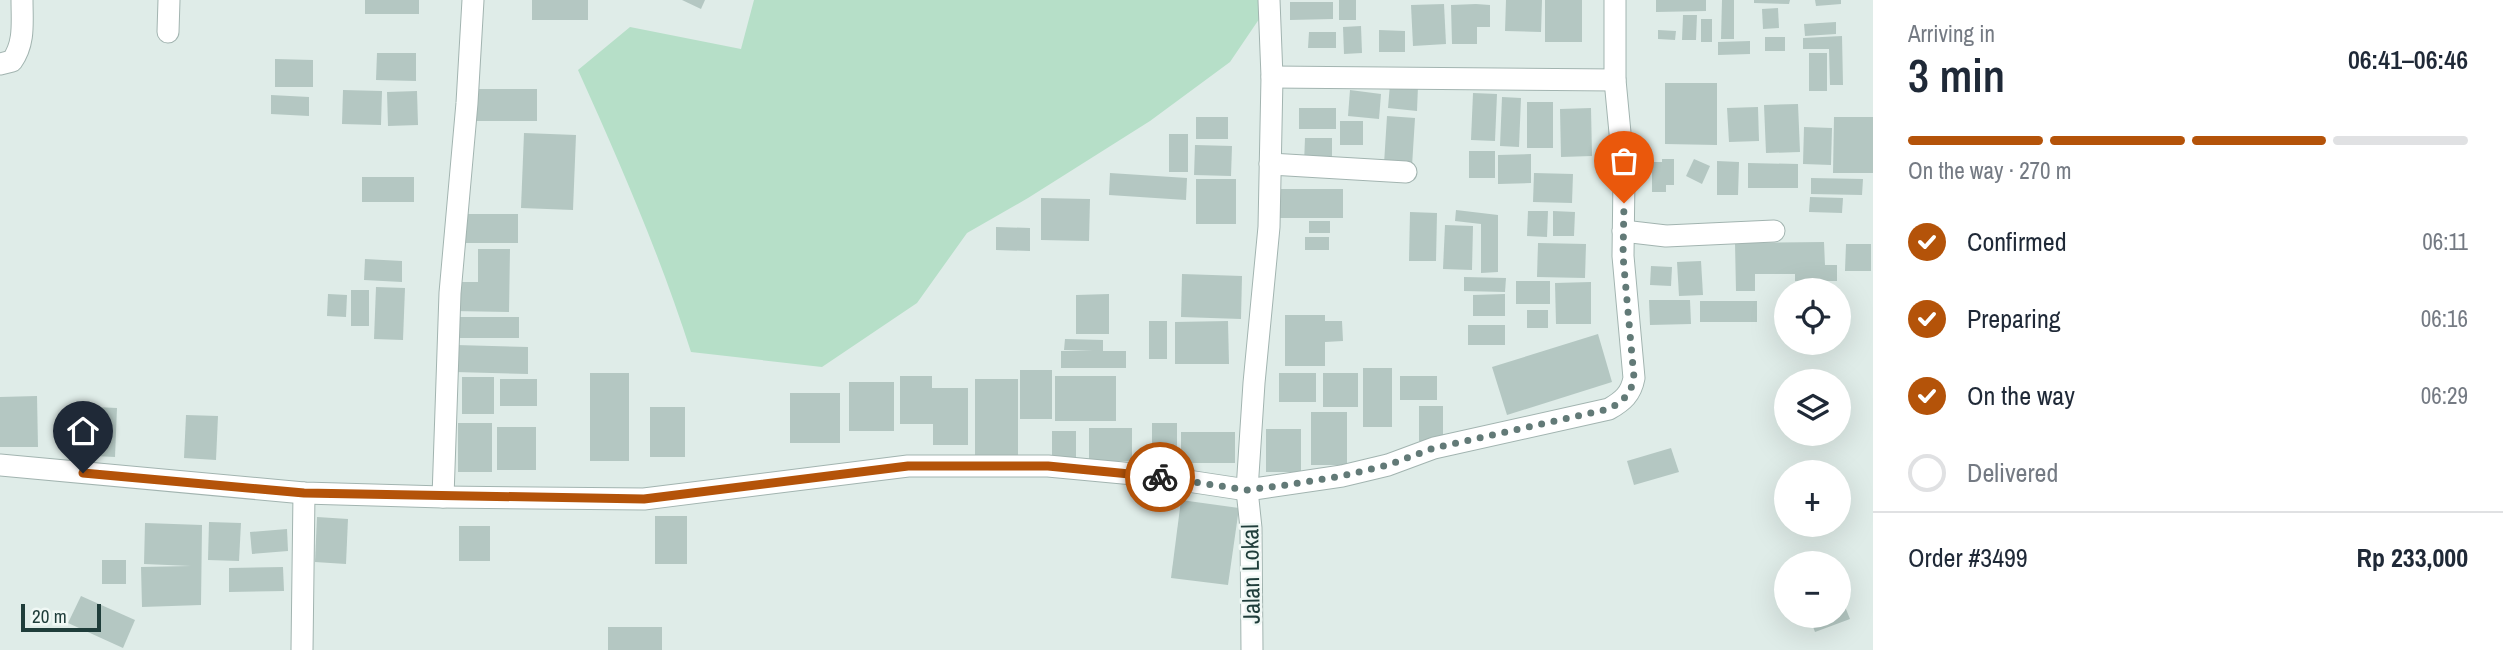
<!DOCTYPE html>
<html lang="en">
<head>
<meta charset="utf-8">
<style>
	:root { --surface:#fff; --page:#f2f2f3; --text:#1f2937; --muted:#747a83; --line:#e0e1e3; --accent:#b45309 }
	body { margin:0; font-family:"Archivo Narrow",sans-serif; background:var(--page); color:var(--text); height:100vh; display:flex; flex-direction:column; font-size:26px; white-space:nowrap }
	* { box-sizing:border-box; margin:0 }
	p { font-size:23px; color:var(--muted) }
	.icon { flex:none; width:38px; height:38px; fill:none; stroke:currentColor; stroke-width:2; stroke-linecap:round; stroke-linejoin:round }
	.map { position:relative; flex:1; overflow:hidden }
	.drawer { display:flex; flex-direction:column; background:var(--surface); width:630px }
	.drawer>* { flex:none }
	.tools { position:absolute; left:1774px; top:278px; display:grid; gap:14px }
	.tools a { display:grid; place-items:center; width:77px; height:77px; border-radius:50%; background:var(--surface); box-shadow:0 7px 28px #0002; font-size:35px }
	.scale { position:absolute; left:21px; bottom:18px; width:80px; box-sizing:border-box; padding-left:7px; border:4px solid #1f3d3a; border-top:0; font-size:19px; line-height:24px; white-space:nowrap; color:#1f3d3a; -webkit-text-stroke:5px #f0f8f5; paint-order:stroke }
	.pin { position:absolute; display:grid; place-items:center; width:60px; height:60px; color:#fff; margin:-72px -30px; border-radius:50% 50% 50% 0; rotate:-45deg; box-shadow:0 0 7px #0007 }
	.pin .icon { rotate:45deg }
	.courier { position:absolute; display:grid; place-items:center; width:70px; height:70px; margin:-35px; border:5px solid #b45309; border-radius:50%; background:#fff; color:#222; box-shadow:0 2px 9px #0007 }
	.overview em { font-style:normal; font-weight:600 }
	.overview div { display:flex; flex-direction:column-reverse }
	.overview { display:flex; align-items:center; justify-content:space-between; height:119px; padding:0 35px }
	h1 { font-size:46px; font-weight:600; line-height:52px }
	.bar { display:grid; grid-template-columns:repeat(4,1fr); gap:10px 7px; align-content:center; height:84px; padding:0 35px }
	.bar i { height:9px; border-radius:5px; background:var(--line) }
	.bar .current { background:var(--accent) }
	.bar p { grid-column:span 4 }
	.line { display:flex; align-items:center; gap:18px; padding:0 35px; border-top:2px solid var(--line) }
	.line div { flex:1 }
	ol { padding:0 35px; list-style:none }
	li { display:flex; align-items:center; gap:21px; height:77px }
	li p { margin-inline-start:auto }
	li .icon { padding:7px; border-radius:50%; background:var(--accent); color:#fff; stroke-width:4 }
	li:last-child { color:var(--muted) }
	li i { width:38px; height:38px; border:4px solid var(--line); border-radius:50% }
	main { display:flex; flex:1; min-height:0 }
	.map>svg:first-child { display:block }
</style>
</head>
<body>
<main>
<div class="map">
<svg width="1873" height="650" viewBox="0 0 1873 650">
	<rect width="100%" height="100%" fill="#dfece8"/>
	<path fill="#b6dfc8" d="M754 0H1272L1230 62 1150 121 1028 198 967 233 917 303 822 367 691 352C660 255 620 163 578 70L630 27 741 49Z"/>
	<g fill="#b4c7c2">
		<rect x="365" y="0" width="54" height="14"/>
		<rect x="532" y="0" width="56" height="20"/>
		<path d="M682 0H705L701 9Z"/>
		<rect x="1339" y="0" width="17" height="20"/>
		<path d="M1506 0H1542L1541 32 1505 31Z"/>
		<rect x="1545" y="0" width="37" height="42"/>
		<path d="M1656 0H1706V11L1656 12Z"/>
		<path d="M1722 0H1734V39H1721Z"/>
		<path d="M1754 0H1790L1789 4 1754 3Z"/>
		<path d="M1815 0H1841V4L1816 6Z"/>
		<path d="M1290 2H1333V19L1290 20Z"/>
		<path d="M1444 4 1446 44 1413 46 1411 5Z"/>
		<path d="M1476 4 1490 5V27H1477V44H1452L1451 5Z"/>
		<path d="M1778 8 1779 28 1763 29 1762 9Z"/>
		<path d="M1683 15H1697L1696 40H1682Z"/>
		<rect x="1701" y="19" width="11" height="23"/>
		<path d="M1836 22V34L1805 36 1804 24Z"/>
		<path d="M1361 26 1362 53 1344 54 1343 27Z"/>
		<path d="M1379 30 1405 31V52H1379Z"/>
		<path d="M1658 30 1676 31 1675 40 1658 39Z"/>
		<path d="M1309 32H1336V48H1308Z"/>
		<path d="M1842 36 1843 85H1830L1829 49H1803V38Z"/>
		<rect x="1765" y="37" width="20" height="14"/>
		<path d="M1750 41V54L1718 55V42Z"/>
		<path d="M377 53H416V81L376 80Z"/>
		<rect x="1809" y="53" width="18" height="38"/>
		<path d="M275 59 313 60V87H275Z"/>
		<path d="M1665 83H1717V145L1665 144Z"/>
		<path d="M1390 84 1418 86 1417 111 1388 108Z"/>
		<rect x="476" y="89" width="61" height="32"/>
		<path d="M343 90 382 91 381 125 342 124Z"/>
		<path d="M1350 90 1381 94 1379 119 1348 116Z"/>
		<path d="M417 91 418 125 388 126 387 92Z"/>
		<path d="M1473 93 1497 94 1495 141 1471 140Z"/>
		<path d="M271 95 309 97V116L271 114Z"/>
		<path d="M1502 97 1521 98 1519 147 1500 146Z"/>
		<rect x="1527" y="102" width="26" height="46"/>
		<path d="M1798 104 1800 152 1766 153 1764 105Z"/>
		<path d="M1758 107 1759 141 1729 142 1727 108Z"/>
		<rect x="1299" y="108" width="37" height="21"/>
		<path d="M1591 108 1592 156 1561 157 1560 109Z"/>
		<path d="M1387 116 1415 118 1412 166 1384 164Z"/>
		<rect x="1196" y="117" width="32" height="22"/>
		<path d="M1834 117H1873V173H1833Z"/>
		<rect x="1340" y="121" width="23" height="24"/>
		<path d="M1804 127 1832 128 1831 165 1803 164Z"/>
		<path d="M524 133 576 135 573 210 521 208Z"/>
		<rect x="1169" y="134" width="19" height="38"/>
		<path d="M1305 138H1332V164H1304Z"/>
		<path d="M1195 145 1232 146 1231 176 1194 175Z"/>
		<rect x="1469" y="151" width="26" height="27"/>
		<path d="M1531 154V183L1498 184V155Z"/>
		<path d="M1662 159H1674V185H1666V192H1652V162H1662Z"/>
		<path d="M1694 159 1710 166 1702 184 1686 176Z"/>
		<path d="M1717 161 1739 162 1738 195H1717Z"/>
		<path d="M1748 163 1798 164V188H1748Z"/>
		<path d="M1110 173 1187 178 1186 200 1109 195Z"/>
		<path d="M1534 173 1573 174 1572 203 1533 202Z"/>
		<rect x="362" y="177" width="52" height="25"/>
		<path d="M1811 178 1863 179 1862 195 1811 194Z"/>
		<rect x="1196" y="179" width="40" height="45"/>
		<rect x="1279" y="189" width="64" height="29"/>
		<path d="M1810 197 1843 198 1842 213 1809 212Z"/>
		<path d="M1041 198 1090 199 1089 241 1041 240Z"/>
		<path d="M1456 210 1498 215V272L1481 273V224L1455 221Z"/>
		<path d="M1528 211H1548L1547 237 1527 236Z"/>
		<path d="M1553 211 1575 212 1574 236H1553Z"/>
		<path d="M1410 212 1437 213 1436 261H1409Z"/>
		<rect x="465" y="214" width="53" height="29"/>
		<rect x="1309" y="221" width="21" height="12"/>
		<path d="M1445 225 1473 226 1472 270 1443 269Z"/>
		<path d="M996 227 1030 228V251L996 250Z"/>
		<rect x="1305" y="237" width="24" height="13"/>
		<path d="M1824 242 1825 265H1837V281H1795V274H1755V291H1736L1735 243Z"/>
		<path d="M1538 243 1586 244 1585 278 1537 277Z"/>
		<path d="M1846 244H1871V271H1845Z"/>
		<path d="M478 249H510L509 312 453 311V282H478Z"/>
		<path d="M365 259 402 261V282L364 280Z"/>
		<path d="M1701 261 1703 295 1679 296 1677 262Z"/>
		<path d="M1651 266 1672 267 1671 286 1650 285Z"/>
		<path d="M1182 274 1242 276 1241 319 1181 317Z"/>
		<path d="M1464 277 1506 278 1505 292 1464 291Z"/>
		<rect x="1516" y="281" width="34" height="23"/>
		<path d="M1591 282V324H1556L1555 283Z"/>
		<path d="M376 287 405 288 403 340 374 339Z"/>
		<rect x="351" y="290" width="18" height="36"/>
		<path d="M328 294 347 295 346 317 327 316Z"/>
		<path d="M1109 294V334H1076V295Z"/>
		<path d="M1505 294V316H1473V295Z"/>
		<path d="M1649 300H1690L1691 324 1650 325Z"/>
		<rect x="1700" y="301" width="57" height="21"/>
		<rect x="1527" y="310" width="21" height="18"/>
		<path d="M1285 315H1325V321H1342L1343 341 1325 342V366H1285Z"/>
		<rect x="452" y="317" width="67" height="21"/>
		<rect x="1149" y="321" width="18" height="38"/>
		<path d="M1228 321 1229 364H1175V322Z"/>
		<rect x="1468" y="325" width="37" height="20"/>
		<path d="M1598 334 1612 382 1507 415 1492 367Z"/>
		<path d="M1065 339 1103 340V351H1126V368H1061V351H1093L1064 350Z"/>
		<path d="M456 345 528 347V374L455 372Z"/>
		<rect x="1363" y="368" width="29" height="59"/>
		<rect x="1020" y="370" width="32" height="49"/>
		<rect x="590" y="373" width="39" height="88"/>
		<rect x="1279" y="373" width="37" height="29"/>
		<rect x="1323" y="373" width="35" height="34"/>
		<path d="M900 376H932V388H968V445H933V424H900Z"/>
		<rect x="1055" y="376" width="61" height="45"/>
		<rect x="1400" y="376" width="37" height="24"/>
		<rect x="462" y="377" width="32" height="37"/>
		<rect x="500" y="379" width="37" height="27"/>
		<rect x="975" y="379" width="43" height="78"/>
		<rect x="849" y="382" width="45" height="49"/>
		<rect x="790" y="393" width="50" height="50"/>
		<path d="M37 396 38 447H0V397Z"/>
		<path d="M75 406 117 408 115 457 73 455Z"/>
		<rect x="1419" y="406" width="24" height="35"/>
		<rect x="650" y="407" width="35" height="50"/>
		<rect x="1311" y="412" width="36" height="53"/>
		<path d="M186 415 218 416 216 460 184 458Z"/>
		<rect x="458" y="423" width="34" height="49"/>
		<rect x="1152" y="423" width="25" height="43"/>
		<rect x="497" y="427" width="39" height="43"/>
		<rect x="1089" y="428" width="43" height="33"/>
		<rect x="1266" y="429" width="35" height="43"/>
		<rect x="1052" y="431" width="24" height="31"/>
		<rect x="1181" y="432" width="54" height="31"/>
		<path d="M1671 448 1679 472 1634 485 1627 461Z"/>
		<path d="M1181 500 1239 508 1228 585 1171 578Z"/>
		<rect x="655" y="516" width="32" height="48"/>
		<path d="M317 517 348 519 346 564 315 562Z"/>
		<path d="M209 522 241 523 239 561 208 560Z"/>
		<path d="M145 523 202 525 201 605 142 607 141 567 191 566 144 564Z"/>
		<rect x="459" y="526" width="31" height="35"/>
		<path d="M287 529 288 551 252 554 250 532Z"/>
		<rect x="102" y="560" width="24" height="24"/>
		<path d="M283 567 284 591 229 592V568Z"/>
		<path d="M1839 592 1850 619 1815 632 1809 616H1839Z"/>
		<path d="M81 596 135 620 123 648 68 623Z"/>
		<rect x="608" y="627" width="54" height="23"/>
	</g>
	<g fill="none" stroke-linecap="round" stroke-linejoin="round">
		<defs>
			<g id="minor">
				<path d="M168 32 169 0"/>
				<path d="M0 64 12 61C25 43 22 22 22 0"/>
				<path d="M1272 77 1615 80"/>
				<path d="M1270 164 1406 172"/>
				<path d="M1623 231 1666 236 1774 231"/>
				<path d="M0 465 304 493 443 497 644 499 908 466H1048L1155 476 1247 490 1342 476 1388 465 1434 448 1609 409C1623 401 1631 394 1634 378L1623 256 1624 175 1615 80V0"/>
				<path d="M443 497 450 293 467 103 473 0"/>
				<path d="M302 650 304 493"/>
				<path d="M1252 650 1251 528 1247 490 1254 383 1269 227 1272 77 1269 0"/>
			</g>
		</defs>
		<use href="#minor" stroke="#a2b4b0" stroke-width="23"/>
		<use href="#minor" stroke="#fff" stroke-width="21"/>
	</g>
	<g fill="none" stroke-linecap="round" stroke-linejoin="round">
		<path stroke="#627a77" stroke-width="7" stroke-dasharray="0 12.6" d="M1160 477 1247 490 1286 485 1342 476 1388 465 1434 448 1609 409C1623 401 1631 394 1634 378L1623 256 1624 203"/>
		<path stroke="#b45309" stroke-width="9" d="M83 473 304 493 644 499 908 466H1048L1160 477"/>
	</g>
	<g text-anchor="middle" stroke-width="5" stroke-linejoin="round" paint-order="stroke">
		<g font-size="24" fill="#1f3d3a" stroke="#f0f8f5">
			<text transform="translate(1251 574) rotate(-91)" y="8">Jalan Lokal</text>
		</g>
	</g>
</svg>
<div class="tools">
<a><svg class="icon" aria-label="locate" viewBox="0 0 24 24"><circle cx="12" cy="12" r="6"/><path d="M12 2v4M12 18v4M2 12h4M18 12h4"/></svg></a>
<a><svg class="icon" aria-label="layers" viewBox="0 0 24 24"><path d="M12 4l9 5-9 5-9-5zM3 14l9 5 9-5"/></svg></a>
<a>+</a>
<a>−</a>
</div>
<div class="scale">20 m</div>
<div class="pin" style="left:1624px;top:203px;background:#ea580c"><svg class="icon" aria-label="bag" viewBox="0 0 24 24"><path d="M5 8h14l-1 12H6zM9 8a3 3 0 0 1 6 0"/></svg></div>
<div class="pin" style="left:83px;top:473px;background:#1f2937"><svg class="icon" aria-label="home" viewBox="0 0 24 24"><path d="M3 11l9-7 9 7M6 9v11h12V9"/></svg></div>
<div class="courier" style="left:1160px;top:477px"><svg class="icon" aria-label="bike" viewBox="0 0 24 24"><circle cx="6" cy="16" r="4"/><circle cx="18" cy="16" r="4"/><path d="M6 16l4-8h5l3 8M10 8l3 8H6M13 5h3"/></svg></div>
</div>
<section class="drawer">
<div class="overview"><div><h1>3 min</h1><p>Arriving in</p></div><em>06:41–06:46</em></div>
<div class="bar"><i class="current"></i><i class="current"></i><i class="current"></i><i></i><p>On the way · 270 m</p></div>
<ol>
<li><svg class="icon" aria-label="check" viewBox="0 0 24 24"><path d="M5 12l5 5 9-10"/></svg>Confirmed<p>06:11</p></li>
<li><svg class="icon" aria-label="check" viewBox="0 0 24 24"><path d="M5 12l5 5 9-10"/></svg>Preparing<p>06:16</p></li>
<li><svg class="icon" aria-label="check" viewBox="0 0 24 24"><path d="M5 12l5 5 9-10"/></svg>On the way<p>06:29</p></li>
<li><i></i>Delivered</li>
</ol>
<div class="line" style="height:91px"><div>Order #3499</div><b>Rp 233,000</b></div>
</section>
</main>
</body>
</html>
